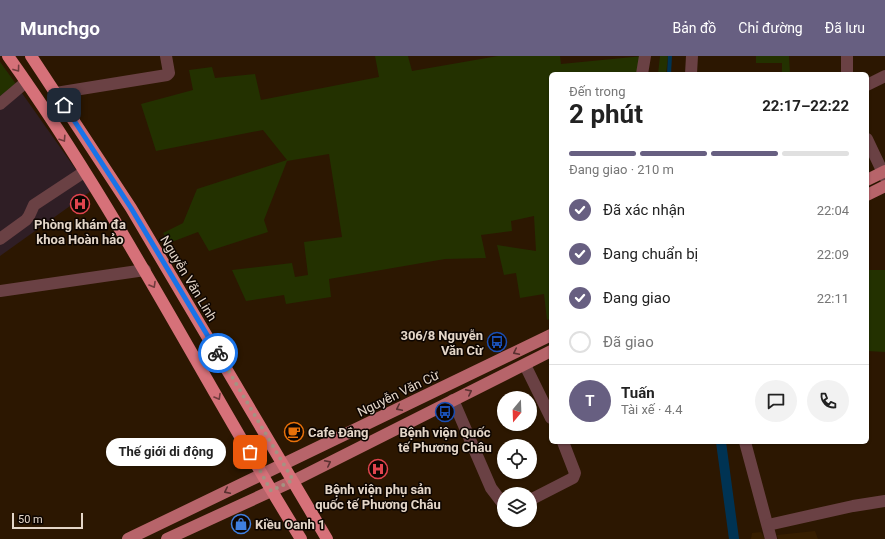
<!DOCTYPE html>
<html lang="vi">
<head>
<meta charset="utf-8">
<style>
	:root { --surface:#fff; --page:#f2f2f2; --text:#222; --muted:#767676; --line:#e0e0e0; --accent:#675f81 }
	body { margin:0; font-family:Roboto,sans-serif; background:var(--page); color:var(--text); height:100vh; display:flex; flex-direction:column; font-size:15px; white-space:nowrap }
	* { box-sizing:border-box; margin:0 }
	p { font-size:13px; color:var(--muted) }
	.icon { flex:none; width:22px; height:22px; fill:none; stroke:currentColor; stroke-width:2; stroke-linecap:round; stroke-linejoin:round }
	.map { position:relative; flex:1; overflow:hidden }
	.details { position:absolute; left:549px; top:16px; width:320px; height:372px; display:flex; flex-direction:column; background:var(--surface); border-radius:6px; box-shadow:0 1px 3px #0004 }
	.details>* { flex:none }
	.needle { width:26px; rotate:199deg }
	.fabs { position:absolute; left:497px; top:335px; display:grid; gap:8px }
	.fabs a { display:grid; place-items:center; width:40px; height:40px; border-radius:50%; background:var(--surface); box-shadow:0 1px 3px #0004; font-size:20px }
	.scale { position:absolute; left:12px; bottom:10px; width:71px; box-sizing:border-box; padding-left:4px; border:2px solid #e4d6c8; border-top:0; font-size:11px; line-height:14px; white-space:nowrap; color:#e4d6c8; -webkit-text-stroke:3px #0d0501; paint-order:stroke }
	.pin { position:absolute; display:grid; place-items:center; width:34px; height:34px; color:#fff; margin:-17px; border-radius:8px; box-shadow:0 2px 6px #0006 }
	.courier { position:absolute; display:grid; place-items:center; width:40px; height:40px; margin:-20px; border:3px solid #1a73e8; border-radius:50%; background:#fff; color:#222; box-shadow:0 1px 5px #0007 }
	.bubble { position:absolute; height:28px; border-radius:14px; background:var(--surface); box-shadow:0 1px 3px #0004; font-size:13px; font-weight:700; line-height:28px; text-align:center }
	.summary em { font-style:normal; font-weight:700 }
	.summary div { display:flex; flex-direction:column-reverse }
	.summary { display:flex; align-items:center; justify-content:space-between; height:68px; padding:0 20px }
	h1 { font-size:26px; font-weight:700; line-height:30px }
	.bar { display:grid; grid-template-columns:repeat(4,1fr); gap:6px 4px; align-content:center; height:48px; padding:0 20px }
	.bar i { height:5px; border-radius:3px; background:var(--line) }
	.bar .on { background:var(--accent) }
	.bar p { grid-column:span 4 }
	.line { display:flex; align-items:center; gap:10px; padding:0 20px; border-top:1px solid var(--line) }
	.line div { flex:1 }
	.round { display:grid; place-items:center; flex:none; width:42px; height:42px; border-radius:21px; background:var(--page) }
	ol { padding:0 20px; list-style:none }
	li { display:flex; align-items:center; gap:12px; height:44px }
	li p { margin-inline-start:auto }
	li .icon { padding:4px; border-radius:50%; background:var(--accent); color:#fff; stroke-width:4 }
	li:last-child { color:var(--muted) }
	li i { width:22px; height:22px; border:2px solid var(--line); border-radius:50% }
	header { display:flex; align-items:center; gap:24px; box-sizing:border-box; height:56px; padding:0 20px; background:var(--accent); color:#fff }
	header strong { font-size:19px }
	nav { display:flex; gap:22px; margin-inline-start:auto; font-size:14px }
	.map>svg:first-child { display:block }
</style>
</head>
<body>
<header>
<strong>Munchgo</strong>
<nav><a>Bản đồ</a><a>Chỉ đường</a><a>Đã lưu</a></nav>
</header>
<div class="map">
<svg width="885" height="483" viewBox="0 0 885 483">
	<rect width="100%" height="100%" fill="#2c1701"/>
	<g fill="#371e00">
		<path d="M815 475 818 483H778L777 479Z"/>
		<path d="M761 476 765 483H751L752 477Z"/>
	</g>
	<path fill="#2f1e25" d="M0 6 91 135 0 200Z"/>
	<g fill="#233100">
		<path d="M375 0H408L412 15 498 0H560L561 8 643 0 640 18H551V262L547 264 544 238 520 242 516 217 504 219 497 189 536 195 534 160 511 165 512 175 481 179 486 202 445 203 329 223 331 241 286 248 284 239 246 245 232 214 292 207 295 221 308 219 304 186 342 181 329 98 287 105 264 164 268 176 209 195 198 176 169 187 163 177 183 167 197 133 287 104 263 74 156 95 141 48 193 34 189 14 212 11 215 22 255 18 261 44 379 21Z"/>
		<path d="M660 0H668L666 18H658Z"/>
		<path d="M756 0H789L790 18H782V7H756Z"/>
		<path d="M0 6 16 28 0 40Z"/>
		<path d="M867 214H885V296L867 295Z"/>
	</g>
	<path fill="#003353" d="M668 0H672L671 18H667Z"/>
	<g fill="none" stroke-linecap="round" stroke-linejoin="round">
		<path stroke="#003353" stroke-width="10" d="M721 386 734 483"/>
		<g stroke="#6a4144" stroke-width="12">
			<path d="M642 18 645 0"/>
			<path d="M691 18 692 0"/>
			<path d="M847 18V0"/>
			<path d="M867 29 885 20"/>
			<path d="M56 37 167 19 169 17 166 0"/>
			<path d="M0 48 26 26"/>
			<path d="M867 83 885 121"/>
			<path d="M0 183 26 164 29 160 34 149 84 116"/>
			<path d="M0 235 145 214"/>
			<path d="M525 309 551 362"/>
			<path d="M453 344 491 432 504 449"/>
			<path d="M745 386 771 483"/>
			<path d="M530 444 573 422 575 417 563 386"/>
			<path d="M768 469 853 450 885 445"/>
		</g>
		<g stroke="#b7646a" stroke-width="12">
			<path d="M867 124 885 115"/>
			<path d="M867 139 885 130"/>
			<path d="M128 483 551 279"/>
			<path d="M167 483 293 425 551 295"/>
		</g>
		<g stroke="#d67179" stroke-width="12">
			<path d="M8 0C118 154 202 323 301 483"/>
			<path d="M31 0 131 152 327 483"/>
		</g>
	</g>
	<defs><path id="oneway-chevron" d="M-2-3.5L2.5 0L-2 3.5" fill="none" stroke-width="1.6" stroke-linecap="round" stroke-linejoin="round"/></defs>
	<g stroke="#723b3d">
		<use href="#oneway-chevron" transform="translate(17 13) rotate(54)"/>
		<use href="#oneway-chevron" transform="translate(63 83) rotate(57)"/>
		<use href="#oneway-chevron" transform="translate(153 229) rotate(60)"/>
		<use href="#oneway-chevron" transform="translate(218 341) rotate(60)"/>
	</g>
	<g stroke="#593030">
		<use href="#oneway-chevron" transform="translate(516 296) rotate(154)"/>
		<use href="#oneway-chevron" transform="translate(469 336) rotate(-27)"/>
		<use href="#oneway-chevron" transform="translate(399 352) rotate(154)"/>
		<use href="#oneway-chevron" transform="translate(328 407) rotate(-27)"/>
		<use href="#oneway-chevron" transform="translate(227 435) rotate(154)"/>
	</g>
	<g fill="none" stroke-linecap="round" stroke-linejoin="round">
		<path stroke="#a49382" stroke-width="4" stroke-dasharray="0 7.2" d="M218 297 293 424 271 435 250 396"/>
		<path stroke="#1a73e8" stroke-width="5" d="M64 49 131 152 218 297"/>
	</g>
	<defs>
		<symbol id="hospital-ring" viewBox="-11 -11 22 22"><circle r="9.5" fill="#0d0501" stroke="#e0444e" stroke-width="1.5"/><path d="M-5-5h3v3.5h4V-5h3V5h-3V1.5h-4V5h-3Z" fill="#e0444e"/></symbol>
		<symbol id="bus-ring" viewBox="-11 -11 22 22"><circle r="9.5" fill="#0d0501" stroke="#1a4fb4" stroke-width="1.5"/><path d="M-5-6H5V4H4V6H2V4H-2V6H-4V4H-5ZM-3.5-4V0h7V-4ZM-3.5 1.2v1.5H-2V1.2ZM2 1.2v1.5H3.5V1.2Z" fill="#1a4fb4"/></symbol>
		<symbol id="cafe-ring" viewBox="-11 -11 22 22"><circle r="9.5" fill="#0d0501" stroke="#e8710a" stroke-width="1.5"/><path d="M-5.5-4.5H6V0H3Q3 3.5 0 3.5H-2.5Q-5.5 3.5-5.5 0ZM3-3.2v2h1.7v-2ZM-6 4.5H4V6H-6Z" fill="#e8710a"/></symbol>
		<symbol id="shop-ring" viewBox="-11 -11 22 22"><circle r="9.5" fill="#0d0501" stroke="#3f7fe0" stroke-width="1.5"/><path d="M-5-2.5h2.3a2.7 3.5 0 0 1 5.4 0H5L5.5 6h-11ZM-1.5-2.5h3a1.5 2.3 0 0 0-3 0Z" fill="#3f7fe0"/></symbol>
	</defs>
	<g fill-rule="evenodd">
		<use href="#hospital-ring" x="69" y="137" width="22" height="22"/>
		<use href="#bus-ring" x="486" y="275" width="22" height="22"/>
		<use href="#bus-ring" x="434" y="345" width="22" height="22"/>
		<use href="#cafe-ring" x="283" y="365" width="22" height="22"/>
		<use href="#hospital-ring" x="367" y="402" width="22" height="22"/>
		<use href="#shop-ring" x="230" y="457" width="22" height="22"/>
	</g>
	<g text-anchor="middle" stroke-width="3" stroke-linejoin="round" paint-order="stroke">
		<g font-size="13" font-weight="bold" fill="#e4d6c8" stroke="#0d0501">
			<text x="80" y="173">Phòng khám đa<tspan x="80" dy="15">khoa Hoàn hảo</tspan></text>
			<text x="483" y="284" text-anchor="end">306/8 Nguyễn<tspan x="483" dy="15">Văn Cừ</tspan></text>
			<text x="308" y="381" text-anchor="start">Cafe Đắng</text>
			<text x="445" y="381">Bệnh viện Quốc<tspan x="445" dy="15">tế Phương Châu</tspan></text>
			<text x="378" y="438">Bệnh viện phụ sản<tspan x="378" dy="15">quốc tế Phương Châu</tspan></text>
			<text x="255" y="473" text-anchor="start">Kiều Oanh 1</text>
		</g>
		<g font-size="13" fill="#e4d6c8" stroke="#0d0501">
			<text transform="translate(189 222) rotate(59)" y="5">Nguyễn Văn Linh</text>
			<text transform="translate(398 337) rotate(-26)" y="5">Nguyễn Văn Cừ</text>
		</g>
	</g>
</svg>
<div class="fabs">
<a><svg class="needle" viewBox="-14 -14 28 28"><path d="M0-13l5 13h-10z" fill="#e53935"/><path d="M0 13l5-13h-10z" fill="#767676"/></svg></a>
<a><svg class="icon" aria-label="locate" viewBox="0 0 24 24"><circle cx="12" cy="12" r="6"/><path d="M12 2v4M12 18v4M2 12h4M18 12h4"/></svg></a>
<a><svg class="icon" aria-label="layers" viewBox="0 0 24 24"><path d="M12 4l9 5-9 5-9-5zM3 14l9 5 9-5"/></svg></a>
</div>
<div class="scale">50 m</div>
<div class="pin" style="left:250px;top:396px;background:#ea580c"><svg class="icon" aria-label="bag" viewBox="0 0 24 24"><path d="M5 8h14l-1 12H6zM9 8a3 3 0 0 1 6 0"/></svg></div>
<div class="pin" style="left:64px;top:49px;background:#1f2937"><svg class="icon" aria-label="home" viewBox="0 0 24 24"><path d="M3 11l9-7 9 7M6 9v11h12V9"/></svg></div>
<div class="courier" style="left:218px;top:297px"><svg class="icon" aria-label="bike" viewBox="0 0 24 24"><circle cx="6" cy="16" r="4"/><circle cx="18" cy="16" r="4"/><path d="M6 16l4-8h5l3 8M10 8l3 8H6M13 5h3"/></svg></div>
<div class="bubble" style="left:106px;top:382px;width:120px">Thế giới di động</div>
<section class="details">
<div class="summary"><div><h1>2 phút</h1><p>Đến trong</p></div><em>22:17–22:22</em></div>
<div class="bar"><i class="on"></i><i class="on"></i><i class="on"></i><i></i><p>Đang giao · 210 m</p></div>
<ol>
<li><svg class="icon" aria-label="check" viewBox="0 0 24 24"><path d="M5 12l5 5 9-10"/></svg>Đã xác nhận<p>22:04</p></li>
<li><svg class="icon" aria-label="check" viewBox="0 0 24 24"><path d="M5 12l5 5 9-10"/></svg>Đang chuẩn bị<p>22:09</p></li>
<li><svg class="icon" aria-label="check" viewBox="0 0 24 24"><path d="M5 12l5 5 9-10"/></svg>Đang giao<p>22:11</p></li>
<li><i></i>Đã giao</li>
</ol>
<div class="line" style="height:72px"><b class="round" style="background:var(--accent);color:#fff">T</b><div><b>Tuấn</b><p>Tài xế · 4.4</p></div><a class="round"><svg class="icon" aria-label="chat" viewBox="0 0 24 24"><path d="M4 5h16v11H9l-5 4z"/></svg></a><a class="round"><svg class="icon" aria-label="phone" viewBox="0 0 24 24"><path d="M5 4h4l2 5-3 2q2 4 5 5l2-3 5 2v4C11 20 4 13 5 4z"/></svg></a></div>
</section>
</div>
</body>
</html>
